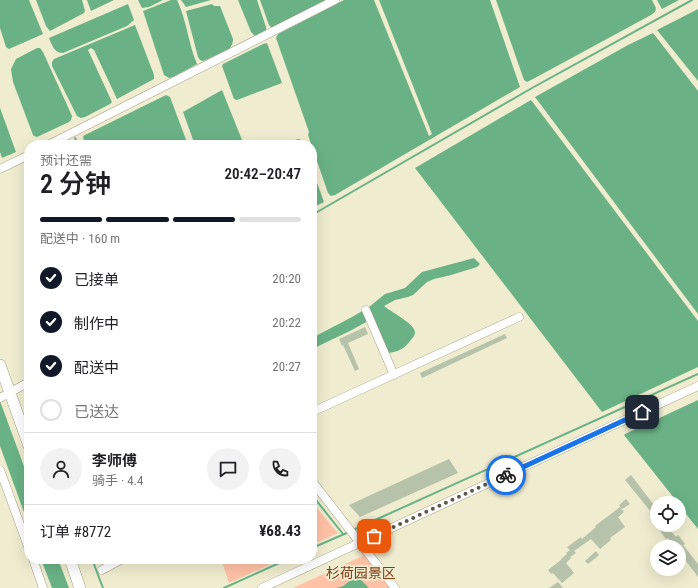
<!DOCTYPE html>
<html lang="zh">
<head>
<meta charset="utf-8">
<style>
	:root { --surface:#fff; --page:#f2f2f2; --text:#202124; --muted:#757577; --line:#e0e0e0; --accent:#111827 }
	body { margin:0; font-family:"Roboto Condensed","Noto Sans SC",sans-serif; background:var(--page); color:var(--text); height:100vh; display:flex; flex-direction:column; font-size:15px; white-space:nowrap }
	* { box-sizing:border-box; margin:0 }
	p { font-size:13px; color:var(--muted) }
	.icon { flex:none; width:22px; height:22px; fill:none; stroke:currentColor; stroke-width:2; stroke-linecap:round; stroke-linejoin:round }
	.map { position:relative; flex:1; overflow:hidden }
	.details { position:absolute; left:24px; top:140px; width:293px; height:424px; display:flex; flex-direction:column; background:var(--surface); border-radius:16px; box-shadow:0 4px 16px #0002 }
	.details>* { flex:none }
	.controls { position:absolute; left:650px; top:496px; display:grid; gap:8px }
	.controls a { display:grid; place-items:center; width:36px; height:36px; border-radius:50%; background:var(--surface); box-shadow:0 4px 16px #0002; font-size:20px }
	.pin { position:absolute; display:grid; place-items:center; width:34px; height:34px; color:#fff; margin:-17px; border-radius:8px; box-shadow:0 2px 6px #0006 }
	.courier { position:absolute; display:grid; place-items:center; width:40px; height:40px; margin:-20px; border:3px solid #1a73e8; border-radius:50%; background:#fff; color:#222; box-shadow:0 1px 5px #0007 }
	.head em { font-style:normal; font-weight:600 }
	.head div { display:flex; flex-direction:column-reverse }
	.head { display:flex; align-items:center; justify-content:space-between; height:68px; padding:0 16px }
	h1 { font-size:26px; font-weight:600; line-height:30px }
	.bar { display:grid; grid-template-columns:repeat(4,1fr); gap:6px 4px; align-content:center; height:48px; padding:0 16px }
	.bar i { height:5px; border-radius:3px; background:var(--line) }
	.bar .current { background:var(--accent) }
	.bar p { grid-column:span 4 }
	.line { display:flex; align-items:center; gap:10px; padding:0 16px; border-top:1px solid var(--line) }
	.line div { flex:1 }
	.round { display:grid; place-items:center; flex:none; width:42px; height:42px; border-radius:21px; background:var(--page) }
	ol { padding:0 16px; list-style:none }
	li { display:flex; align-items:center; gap:12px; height:44px }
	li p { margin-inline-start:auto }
	li .icon { padding:4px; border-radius:50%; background:var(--accent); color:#fff; stroke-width:4 }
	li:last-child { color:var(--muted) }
	li i { width:22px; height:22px; border:2px solid var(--line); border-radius:50% }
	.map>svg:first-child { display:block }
</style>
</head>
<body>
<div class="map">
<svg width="698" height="588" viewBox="0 0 698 588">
	<rect width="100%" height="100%" fill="#efeccf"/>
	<g fill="#ffc2a6">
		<path d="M312 502 338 533 312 545Z"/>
		<path d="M365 555 391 588H293Z"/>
		<path d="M221 559H282L229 583Z"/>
	</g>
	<g fill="#6ab286">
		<path d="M0 0H29L43 34 9 49 6 47 0 28Z"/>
		<path d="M36 0H82L85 11 84 13 50 31 46 26Z"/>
		<path d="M87 0H114L91 11Z"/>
		<path d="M138 0H163L149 7 142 8Z"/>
		<path d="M171 0H177C187 21 188 43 197 64L173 77 169 78 164 75 143 11Z"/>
		<path d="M181 0H211L186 7 184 4Z"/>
		<path d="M238 0H257L266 27V33L255 36 251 32Z"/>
		<path d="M260 0H330L276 27H271L269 25Z"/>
		<path d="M344 0H374L429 136 432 134 379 0H490L520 87 335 195 331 196 328 193 308 135 309 132 276 38 278 34Z"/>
		<path d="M496 0H652L656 8 655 12 651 15 533 79 527 82 524 80Z"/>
		<path d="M657 0H679L662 9Z"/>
		<path d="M128 4 134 20 127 26 63 53C54 53 52 45 49 38Z"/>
		<path d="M212 4 214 6H220L233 39C233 44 231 47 227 51L203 61 200 60 198 57 186 11Z"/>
		<path d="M698 9V81L657 30Z"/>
		<path d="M135 25 154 75V79L117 99 94 50 91 48 88 50 112 102 110 104 85 117 81 118 77 116 52 66V62L54 59Z"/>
		<path d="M653 33 698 91V314L535 97 628 45Z"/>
		<path d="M267 43 282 83 237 100 234 99 222 66 223 64 263 44Z"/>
		<path d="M37 48H40L43 52 72 116 71 120 69 122 37 137 34 136 33 135 13 82 11 69 16 59Z"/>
		<path d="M222 90 244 145H195L183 112Z"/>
		<path d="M166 95 170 97 188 145H85L83 136Z"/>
		<path d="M531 100 698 321V367L602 412 415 168Z"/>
		<path d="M0 108 16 152 2 158 0 152Z"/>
		<path d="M298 139 302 140 303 145H281Z"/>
		<path d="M312 169 324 202 312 208Z"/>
		<path d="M474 258 480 264 477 267 451 275 434 279 427 282 413 295 408 297 395 300 384 306C391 312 414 323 415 332 415 336 412 338 410 341 404 349 399 351 389 353L387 352 368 321 350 331 312 349V338L352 317 369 307 385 294 405 288 422 272Z"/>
		<path d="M698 400V529L679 505V503H678L624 435 625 434Z"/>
		<path d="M0 401 29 480V526L0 446Z"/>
		<path d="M41 559H58L69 588H52Z"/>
		<path d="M355 577 359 578 369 588H336L343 586Z"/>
	</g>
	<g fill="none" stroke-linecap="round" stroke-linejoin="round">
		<g stroke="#6ab286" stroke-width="2">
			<path d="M75 138 78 145"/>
			<path d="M312 215 532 88 692 0"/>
			<path d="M312 495 343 534"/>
			<path d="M353 530 698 374"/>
			<path d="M312 548 349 532"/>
			<path d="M92 559 103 588"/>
			<path d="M224 588 288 559"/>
		</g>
	</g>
	<g fill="#b6c2a9">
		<path d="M365 327 368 334 348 343 359 369 355 371 343 345 342 346 339 339Z"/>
		<path d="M505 334 507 338 422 378 420 373Z"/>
		<path d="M449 459 458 473 360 517 349 505Z"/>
		<path d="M631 475 657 509V524L649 514 651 512 625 480Z"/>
		<path d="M626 499 630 504 622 509 619 505Z"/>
		<path d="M620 507 624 512 618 517 625 527 610 538 611 540 600 549 591 539 574 551 576 553 570 557 571 558 566 563 574 573 562 583 553 573 551 574 548 570 561 560V559L567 554 566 553 570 550 567 547 581 537 582 539 596 527 595 526Z"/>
		<path d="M662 525H666L676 537 678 535 685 544 683 545 698 564V577L679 552V547H675L668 538 666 539 658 528Z"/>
		<path d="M596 551 599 555 588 564 585 561Z"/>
		<path d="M558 582 563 588H549Z"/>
	</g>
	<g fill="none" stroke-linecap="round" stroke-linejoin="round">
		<defs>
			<g id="minor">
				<path d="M48 145 335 0"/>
				<path d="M0 169 29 155"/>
				<path d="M366 310 394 375"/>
				<path d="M0 398 29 382"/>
				<path d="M312 412 519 317"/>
				<path d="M0 470 29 549"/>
				<path d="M312 481 395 588"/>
				<path d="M33 559 43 588"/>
				<path d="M102 570 122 559"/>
				<path d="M262 588 698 386"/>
			</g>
			<g id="major">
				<path d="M0 365 29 446"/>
				<path d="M70 559 80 588"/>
			</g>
		</defs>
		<use href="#minor" stroke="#a6a288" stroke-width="9"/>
		<use href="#major" stroke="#a6a288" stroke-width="12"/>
		<use href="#minor" stroke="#fff" stroke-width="8"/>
		<use href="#major" stroke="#fff" stroke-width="11"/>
	</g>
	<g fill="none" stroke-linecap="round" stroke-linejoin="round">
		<path stroke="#5d5a4b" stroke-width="4" stroke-dasharray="0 7.2" d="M374 536 506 475"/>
		<path stroke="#1a73e8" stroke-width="5" d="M506 475 642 412"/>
	</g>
	<g text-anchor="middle" stroke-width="3.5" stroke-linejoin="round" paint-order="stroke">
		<g font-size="14" fill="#7d3c1a" stroke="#efeccf">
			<text x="361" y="578">杉荷园景区</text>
		</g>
	</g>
</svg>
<div class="controls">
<a><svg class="icon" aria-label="locate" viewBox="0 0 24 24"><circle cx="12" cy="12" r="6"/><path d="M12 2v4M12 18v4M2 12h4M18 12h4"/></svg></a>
<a><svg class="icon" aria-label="layers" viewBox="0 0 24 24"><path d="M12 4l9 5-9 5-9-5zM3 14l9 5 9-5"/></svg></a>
</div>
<div class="pin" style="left:374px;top:536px;background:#ea580c"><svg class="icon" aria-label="bag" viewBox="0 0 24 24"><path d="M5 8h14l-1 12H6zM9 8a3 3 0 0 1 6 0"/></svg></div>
<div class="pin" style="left:642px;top:412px;background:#1f2937"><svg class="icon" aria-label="home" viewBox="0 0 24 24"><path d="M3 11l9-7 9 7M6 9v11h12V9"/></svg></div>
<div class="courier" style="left:506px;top:475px"><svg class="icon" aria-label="bike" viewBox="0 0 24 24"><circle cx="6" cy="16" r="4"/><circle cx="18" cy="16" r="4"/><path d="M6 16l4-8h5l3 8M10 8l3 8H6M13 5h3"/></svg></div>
<section class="details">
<div class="head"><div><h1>2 分钟</h1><p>预计还需</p></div><em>20:42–20:47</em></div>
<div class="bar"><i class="current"></i><i class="current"></i><i class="current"></i><i></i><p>配送中 · 160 m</p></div>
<ol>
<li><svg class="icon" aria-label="check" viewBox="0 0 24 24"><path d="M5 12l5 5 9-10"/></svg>已接单<p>20:20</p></li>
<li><svg class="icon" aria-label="check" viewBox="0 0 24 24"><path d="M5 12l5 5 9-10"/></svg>制作中<p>20:22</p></li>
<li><svg class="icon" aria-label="check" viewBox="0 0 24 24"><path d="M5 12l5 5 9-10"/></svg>配送中<p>20:27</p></li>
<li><i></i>已送达</li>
</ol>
<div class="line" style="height:72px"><a class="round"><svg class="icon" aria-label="person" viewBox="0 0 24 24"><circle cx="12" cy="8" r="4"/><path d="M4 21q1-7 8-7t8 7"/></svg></a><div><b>李师傅</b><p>骑手 · 4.4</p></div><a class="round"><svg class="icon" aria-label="chat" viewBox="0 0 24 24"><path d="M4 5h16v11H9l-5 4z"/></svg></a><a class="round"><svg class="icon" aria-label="phone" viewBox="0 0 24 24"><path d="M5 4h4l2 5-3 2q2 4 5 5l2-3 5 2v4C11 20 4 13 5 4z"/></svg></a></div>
<div class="line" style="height:52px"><div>订单 #8772</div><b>¥68.43</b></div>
</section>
</div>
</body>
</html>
